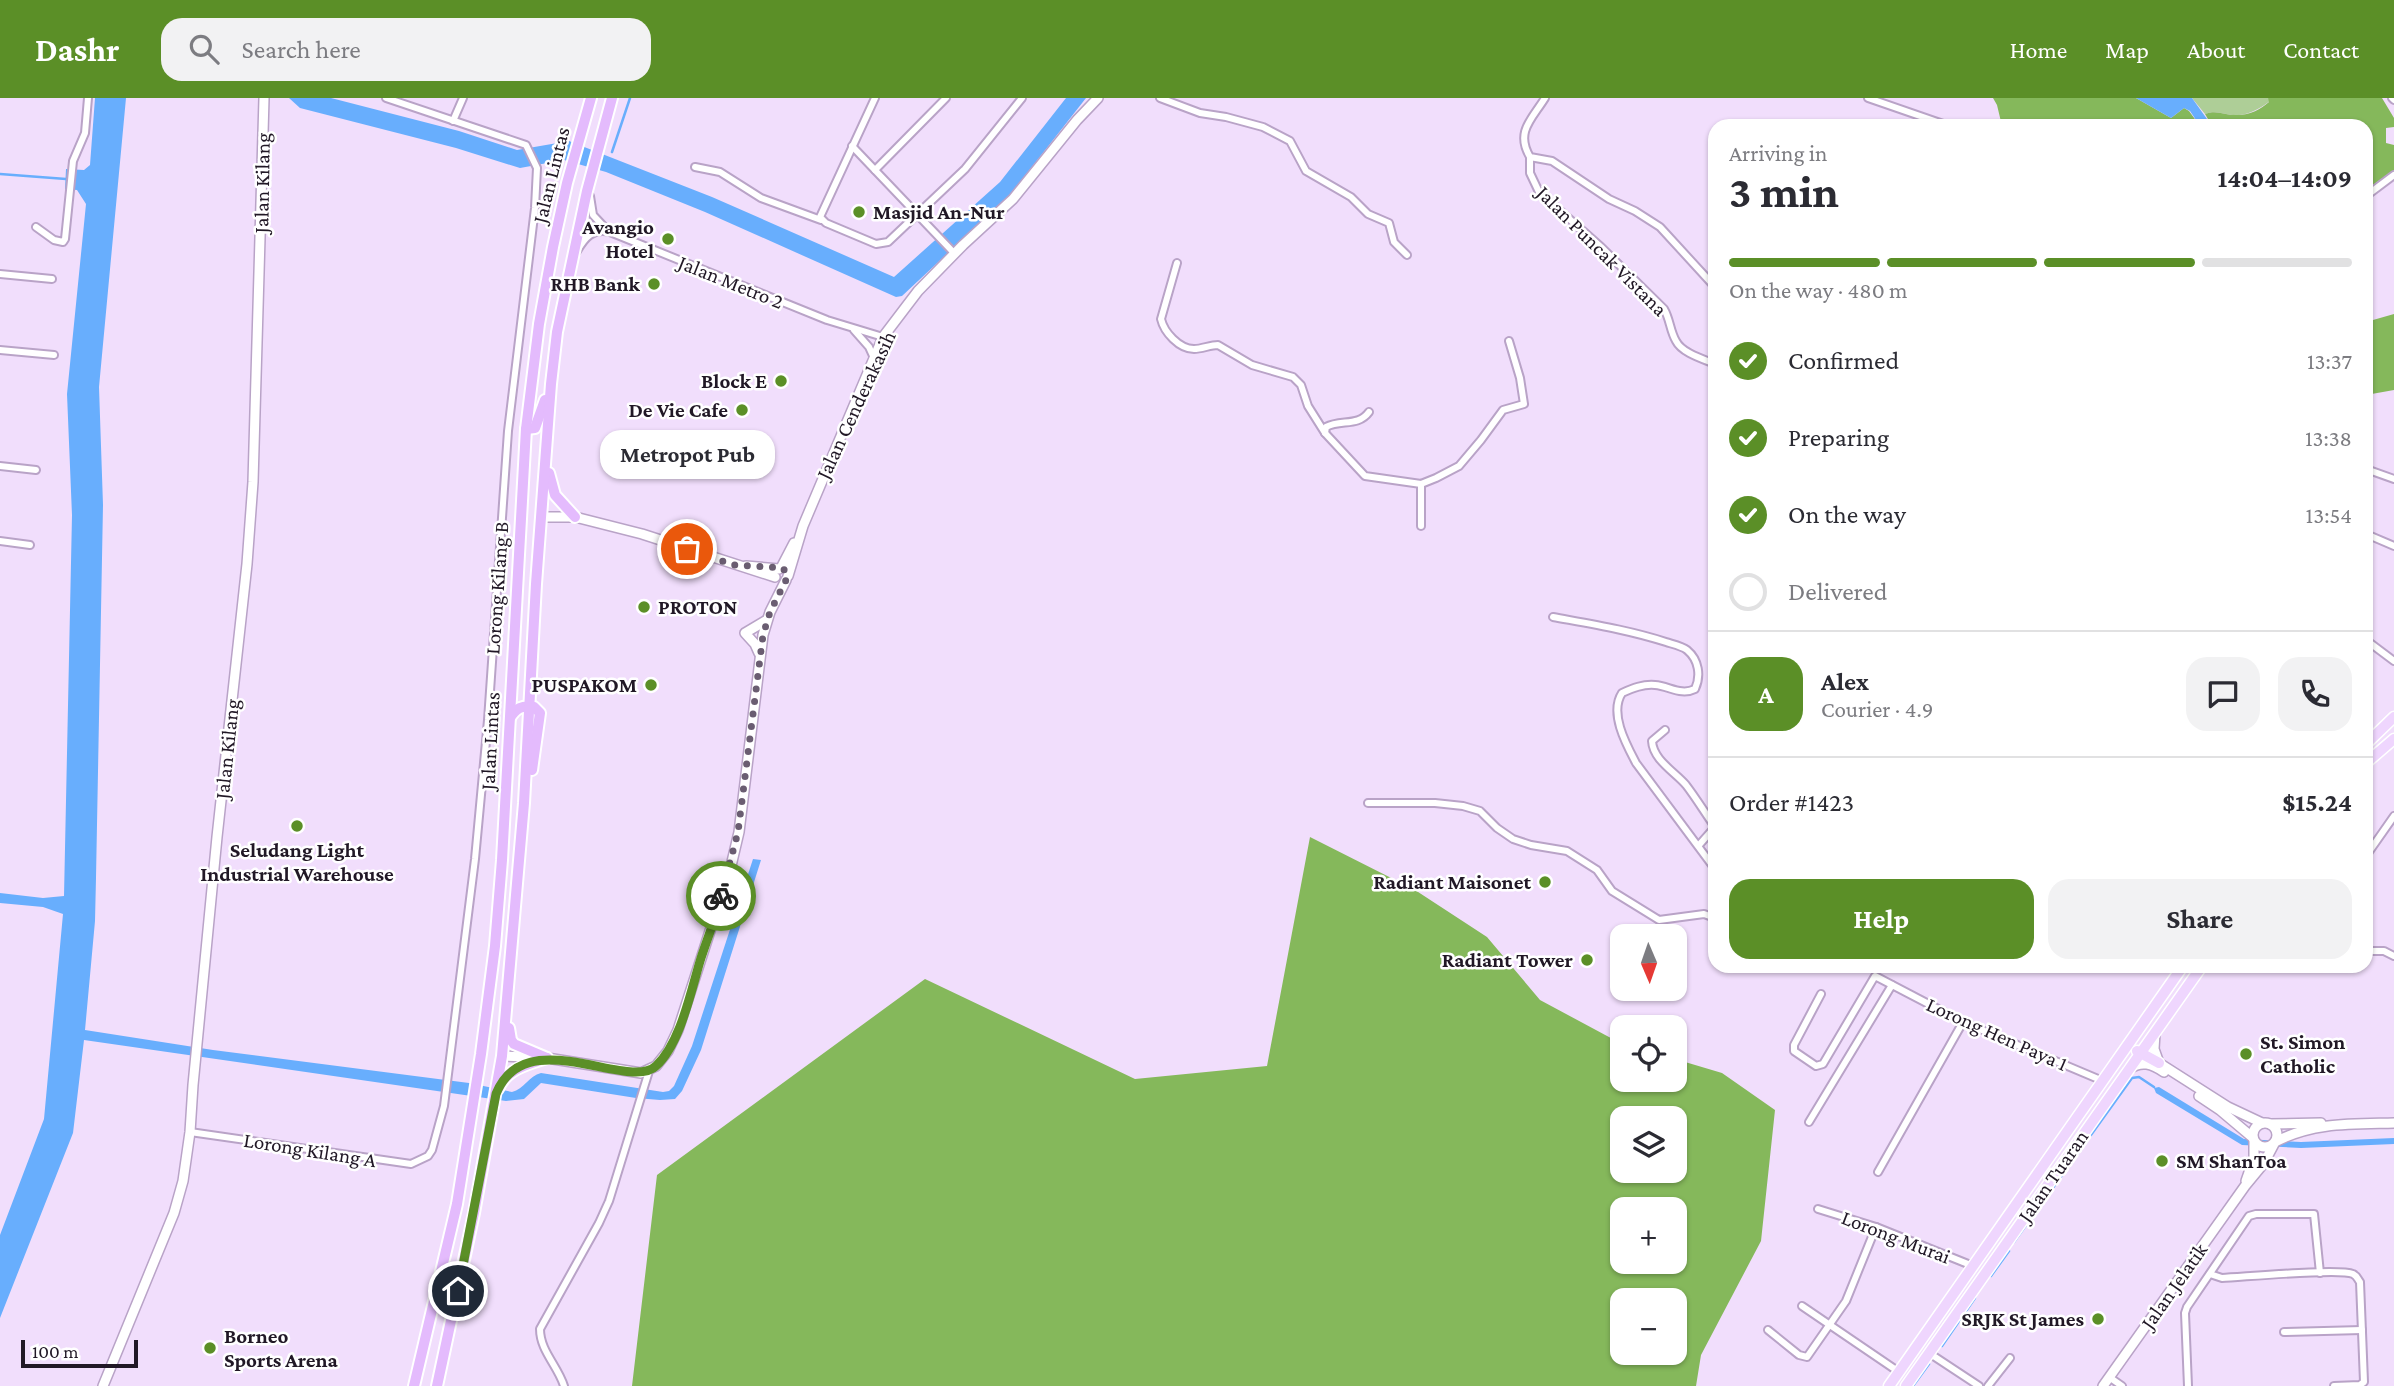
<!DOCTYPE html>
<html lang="en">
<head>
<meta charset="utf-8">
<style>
	:root { --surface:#fff; --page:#f2f2f3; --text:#2b2b33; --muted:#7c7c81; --line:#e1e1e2; --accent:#5b8f27 }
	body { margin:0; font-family:"Crimson Pro",serif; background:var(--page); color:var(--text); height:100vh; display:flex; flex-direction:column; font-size:26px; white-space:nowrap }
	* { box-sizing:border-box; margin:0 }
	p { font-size:23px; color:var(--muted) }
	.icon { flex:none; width:38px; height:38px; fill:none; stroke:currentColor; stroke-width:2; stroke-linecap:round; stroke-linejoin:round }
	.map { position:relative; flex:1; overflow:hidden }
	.sheet { position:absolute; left:1708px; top:21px; width:665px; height:854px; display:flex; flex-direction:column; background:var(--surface); border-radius:21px; box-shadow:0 2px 5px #0004 }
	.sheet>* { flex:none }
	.needle { width:46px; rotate:178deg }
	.buttons { position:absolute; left:1610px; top:826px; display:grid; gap:14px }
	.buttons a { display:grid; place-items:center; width:77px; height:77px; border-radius:14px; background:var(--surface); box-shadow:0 2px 5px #0004; font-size:35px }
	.scale { position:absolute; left:21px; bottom:18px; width:117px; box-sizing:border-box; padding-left:7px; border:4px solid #211826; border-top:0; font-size:19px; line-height:24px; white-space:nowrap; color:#211826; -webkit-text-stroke:5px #fff; paint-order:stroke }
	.pin { position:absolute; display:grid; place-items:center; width:60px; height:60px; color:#fff; margin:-30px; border:4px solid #fff; border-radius:50%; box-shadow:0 2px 7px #0007 }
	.courier { position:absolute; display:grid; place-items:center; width:70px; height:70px; margin:-35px; border:5px solid #5b8f27; border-radius:50%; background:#fff; color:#222; box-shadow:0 2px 9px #0007 }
	.bubble { position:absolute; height:49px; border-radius:21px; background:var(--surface); box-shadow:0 2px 5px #0004; font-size:23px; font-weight:700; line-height:49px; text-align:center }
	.headline em { font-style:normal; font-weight:700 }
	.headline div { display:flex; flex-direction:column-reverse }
	.headline { display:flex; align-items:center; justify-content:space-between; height:119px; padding:0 21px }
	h1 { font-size:46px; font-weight:700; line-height:52px }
	.bar { display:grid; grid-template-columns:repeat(4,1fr); gap:10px 7px; align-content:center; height:84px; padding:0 21px }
	.bar i { height:9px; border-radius:5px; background:var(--line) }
	.bar .current { background:var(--accent) }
	.bar p { grid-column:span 4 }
	.line { display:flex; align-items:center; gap:18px; padding:0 21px; border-top:2px solid var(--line) }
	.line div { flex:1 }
	.round { display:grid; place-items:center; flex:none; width:74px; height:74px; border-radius:21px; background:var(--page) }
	ol { padding:0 21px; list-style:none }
	li { display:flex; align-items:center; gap:21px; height:77px }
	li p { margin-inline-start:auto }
	li .icon { padding:7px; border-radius:50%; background:var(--accent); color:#fff; stroke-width:4 }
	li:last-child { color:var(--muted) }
	li i { width:38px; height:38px; border:4px solid var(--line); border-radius:50% }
	.action { display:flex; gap:14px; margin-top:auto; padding:14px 21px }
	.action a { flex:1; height:80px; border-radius:21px; background:var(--accent); color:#fff; font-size:28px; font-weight:700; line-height:80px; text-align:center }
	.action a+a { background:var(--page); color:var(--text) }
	header { display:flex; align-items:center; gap:42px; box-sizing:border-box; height:98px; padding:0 35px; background:var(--accent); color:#fff }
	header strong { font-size:33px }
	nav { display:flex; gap:38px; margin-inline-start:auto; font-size:24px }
	.search { width:490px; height:63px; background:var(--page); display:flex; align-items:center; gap:18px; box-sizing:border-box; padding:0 24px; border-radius:21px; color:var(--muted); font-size:26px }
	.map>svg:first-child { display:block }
</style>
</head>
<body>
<header>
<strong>Dashr</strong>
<div class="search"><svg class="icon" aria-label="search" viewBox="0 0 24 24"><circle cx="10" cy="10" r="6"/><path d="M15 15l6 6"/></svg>Search here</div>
<nav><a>Home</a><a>Map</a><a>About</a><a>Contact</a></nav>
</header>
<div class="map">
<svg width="2394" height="1288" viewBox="0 0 2394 1288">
	<rect width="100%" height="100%" fill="#f1defc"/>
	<path fill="#aece97" d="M2192 0H2268L2270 3C2261 10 2250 16 2239 17 2226 18 2217 11 2205 16Z"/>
	<g fill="#85b85b" fill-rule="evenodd">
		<path d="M1993 0H2136L2171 20 2184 10 2189 13 2200 28H2002L1997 7Z"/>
		<path d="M2268 0H2382L2394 20V29L2386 30V45L2394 47V72L2366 92V28H2212L2205 16C2217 11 2226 18 2238 17 2250 17 2261 11 2269 4Z"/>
		<path d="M2394 216V292L2366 297V224Z"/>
		<path d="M1310 739 1415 792 1487 839 1540 902 1622 946V982H1675V961L1722 975 1775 1012 1761 1143 1701 1257 1696 1288H632L657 1077 925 881 1135 981 1267 968ZM1675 1020V1073H1622V1020ZM1675 1111V1164H1622V1111ZM1675 1202V1255H1622V1202Z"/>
	</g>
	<g fill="#68aefd">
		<path d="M95 0H126L99 289 103 407 96 780 95 823 85 932 213 952 469 985 512 994C524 991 529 978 541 975L663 994 669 993 674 988 692 948 753 761 761 762 701 952 682 993 675 1001 660 1002 636 1000 541 985 524 1001 506 1003 84 942 73 1035 0 1220V1137L44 1021 63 816 43 809 0 805V795L43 800 64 798 72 417 67 296 86 106 77 92 65 91 66 71 84 72 90 67Z"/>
		<path d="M289 0H331L459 33 517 52 569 43 712 99 894 179 1000 84 1066 0H1086L1010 97 902 198 896 199 705 114 606 74 564 62 520 70 456 50 300 10Z"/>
		<path d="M2136 0H2192L2212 28H2200L2190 13 2184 10 2171 20Z"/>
		<path d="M2159 989 2244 1041 2301 1044 2394 1040V1046L2301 1050 2242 1047 2156 995 2154 990Z"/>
	</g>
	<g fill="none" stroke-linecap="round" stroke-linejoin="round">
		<g stroke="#68aefd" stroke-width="2.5">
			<path d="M612 54 630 0"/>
			<path d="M0 76 66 81"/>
			<path d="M2014 1144 2132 980 2139 979 2154 989"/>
			<path d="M1991 1178 2009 1153"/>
			<path d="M1942 1248 1975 1200"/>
			<path d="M1913 1288 1929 1266"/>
		</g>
		<defs>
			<g id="street">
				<path d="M875 0 820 119 826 125 876 146 888 144 965 71 1022 0"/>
				<path d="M1160 0 1200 15 1226 19 1263 29 1290 43 1306 73 1351 99 1368 116 1389 125 1394 144 1407 157"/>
				<path d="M1545 0C1532 21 1515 34 1530 59L1552 63 1609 101 1635 113 1660 129 1715 189"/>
				<path d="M1868 0 1949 28"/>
				<path d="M2392 0 2394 2"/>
				<path d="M453 23 463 0"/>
				<path d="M852 48 955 156"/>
				<path d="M1530 59V75L1539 94 1601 149 1664 211C1670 221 1670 233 1676 243 1682 255 1703 261 1715 266"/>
				<path d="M695 69 720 74 761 100 821 122"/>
				<path d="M875 72 946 0"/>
				<path d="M590 98 593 117 608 133"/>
				<path d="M2366 98 2394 77"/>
				<path d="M36 129 54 142 63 144 65 141 73 63 85 35 88 0"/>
				<path d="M577 153C585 139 593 130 610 134L827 222 883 239"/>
				<path d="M1177 165 1161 221C1164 234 1179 251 1194 251 1202 251 1210 247 1218 247L1252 267 1293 279 1301 287 1308 308 1325 335 1365 378 1421 386 1436 380 1459 368 1481 342 1503 312 1524 306 1520 280 1509 243"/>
				<path d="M0 176 52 181"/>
				<path d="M854 232 869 249 874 260"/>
				<path d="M0 252 54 257"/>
				<path d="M1325 335 1326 329C1341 321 1358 329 1369 314"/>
				<path d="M0 368 36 372"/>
				<path d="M2366 371 2394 381"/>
				<path d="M1421 386V428"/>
				<path d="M2366 436 2394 448"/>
				<path d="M0 443 30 447"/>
				<path d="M1553 519C1591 526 1629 532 1666 544 1672 546 1682 548 1687 552 1699 562 1701 578 1695 591 1681 598 1669 588 1655 587 1643 586 1633 590 1622 595 1609 615 1626 646 1636 665L1715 771"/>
				<path d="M2366 542 2394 563"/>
				<path d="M1665 632 1652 643C1653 662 1675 674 1686 687 1696 700 1705 715 1715 729"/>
				<path d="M1368 705H1435L1463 708 1480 713 1497 730 1513 741 1531 747 1567 753 1597 772 1612 793 1659 822 1704 816 1715 820"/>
				<path d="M1699 747 1715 729"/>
				<path d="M2366 758 2394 718"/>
				<path d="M2366 853H2384L2394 858"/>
				<path d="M1821 896 1794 947V953L1816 968 1823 966 1875 878 1963 924 2103 983"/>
				<path d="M1809 1024 1892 887"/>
				<path d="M190 1034 411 1066 428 1058 432 1052 444 1008 475 761 488 622 508 333 535 110 537 70 526 47 386 0"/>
				<path d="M1878 1074 1963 924"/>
				<path d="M1818 1111 1876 1129 1973 1168"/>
				<path d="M2210 1176 2222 1180C2244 1179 2339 1170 2353 1176 2357 1178 2357 1180 2360 1184L2364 1284 2360 1287 2334 1288"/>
				<path d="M1802 1208 1899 1274"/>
				<path d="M1768 1232 1799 1257 1807 1259 1846 1203 1876 1129"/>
				<path d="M2284 1234 2362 1232"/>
				<path d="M1929 1255 1979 1288"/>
				<path d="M2109 1279 2122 1288"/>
				<path d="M564 1288C558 1268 540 1253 540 1231L599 1125 609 1103 649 973"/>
				<path d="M1988 1288 2010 1260"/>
				<path d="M2188 1288 2185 1215 2187 1209 2249 1118 2256 1116H2314L2320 1175"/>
			</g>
			<g id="secondary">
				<path d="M542 419H575L642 436 775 479"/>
				<path d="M746 468 779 471"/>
				<path d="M781 470 794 445"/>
				<path d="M788 478 803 428 883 239 918 193 963 147 1013 101 1077 22 1098 0"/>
				<path d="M759 555 755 546 745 535 767 522"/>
				<path d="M2155 935 2154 951 2159 965 2228 1009 2262 1025"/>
				<path d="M502 958 547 960 641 975 656 968 668 953 678 932 731 768 739 734 763 537 770 514 786 482"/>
				<path d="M2129 971C2142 962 2152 966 2164 974"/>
				<path d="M2199 998 2220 1012 2252 1039"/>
				<circle cx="2265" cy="1037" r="12"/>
				<path d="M2270 1026 2321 1025"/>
				<path d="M2275 1044C2313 1024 2352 1026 2394 1025"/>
				<path d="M2246 1083 2254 1060V1043"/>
				<path d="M103 1288 174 1115 183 1083 190 1034 193 987 217 739 247 466 253 384 264 0"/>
				<path d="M2103 1288 2245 1088 2264 1065 2274 1046"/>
			</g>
			<g id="primary">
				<path d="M2366 646 2394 619"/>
				<path d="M2366 665 2394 641"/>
				<path d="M2137 953 2159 965"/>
				<path d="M1889 1288 2183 868"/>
				<path d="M1906 1288 2202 868"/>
			</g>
			<g id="highway">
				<path d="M526 331 535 330 545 302"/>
				<path d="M549 375 555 397 575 419"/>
				<path d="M510 620C516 610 522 607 534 609L540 615 532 672"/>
				<path d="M509 930 511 942 514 946 547 960"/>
				<path d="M498 991C506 971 528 966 547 960"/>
				<path d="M414 1288 457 1106 481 956 495 848 502 762 526 331 539 226 553 149 567 85 591 0"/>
				<path d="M437 1288 474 1115 502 958 524 705 536 486 551 286 557 234 587 93 612 0"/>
			</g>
		</defs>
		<use href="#street" stroke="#b9a3c7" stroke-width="10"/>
		<use href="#secondary" stroke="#b9a3c7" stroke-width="12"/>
		<use href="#primary" stroke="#fff" stroke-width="13"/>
		<use href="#highway" stroke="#fff" stroke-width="14"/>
		<use href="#street" stroke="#fff" stroke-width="6"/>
		<use href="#secondary" stroke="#fff" stroke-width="9"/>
		<use href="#primary" stroke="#efd6fe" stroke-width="10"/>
		<use href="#highway" stroke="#e4bbfd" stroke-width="10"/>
	</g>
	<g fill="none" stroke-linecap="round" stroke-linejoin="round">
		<path stroke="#6a5d71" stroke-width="7" stroke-dasharray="0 12.6" d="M687 451 734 467 783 470 788 478 770 514 763 537 738 734 721 798"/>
		<path stroke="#5b8f27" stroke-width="9" d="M458 1193 496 996C525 923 629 994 656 968 681 945 691 892 701 860 708 839 716 819 721 798"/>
	</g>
	<g fill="#5b8f27" stroke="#fff" stroke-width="2.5">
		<circle cx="859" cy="114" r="7"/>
		<circle cx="668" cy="141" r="7"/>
		<circle cx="654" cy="186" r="7"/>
		<circle cx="781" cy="283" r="7"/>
		<circle cx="742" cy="312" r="7"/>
		<circle cx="644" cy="509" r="7"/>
		<circle cx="651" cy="587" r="7"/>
		<circle cx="297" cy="728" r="7"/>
		<circle cx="1545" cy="784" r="7"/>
		<circle cx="1587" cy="862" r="7"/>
		<circle cx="2246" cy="956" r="7"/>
		<circle cx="2162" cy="1063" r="7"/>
		<circle cx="2098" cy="1221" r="7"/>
		<circle cx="210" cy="1250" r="7"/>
	</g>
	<g text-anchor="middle" stroke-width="5" stroke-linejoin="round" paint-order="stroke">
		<g font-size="21" fill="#211826" stroke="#fff">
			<text transform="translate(551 77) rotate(-76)" y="7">Jalan Lintas</text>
			<text transform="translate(262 85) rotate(-89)" y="7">Jalan Kilang</text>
			<text transform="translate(1602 153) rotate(45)" y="7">Jalan Puncak Vistana</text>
			<text transform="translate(731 184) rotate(22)" y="7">Jalan Metro 2</text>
			<text transform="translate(856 307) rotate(-65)" y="7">Jalan Cenderakasih</text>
			<text transform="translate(497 490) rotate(-86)" y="7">Lorong Kilang B</text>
			<text transform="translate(490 643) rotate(-87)" y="7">Jalan Lintas</text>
			<text transform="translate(227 651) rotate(-84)" y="7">Jalan Kilang</text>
			<text transform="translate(1997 936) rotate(24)" y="7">Lorong Hen Paya 1</text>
			<text transform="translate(310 1052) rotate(9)" y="7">Lorong Kilang A</text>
			<text transform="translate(2053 1078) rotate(-55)" y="7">Jalan Tuaran</text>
			<text transform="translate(1896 1139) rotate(21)" y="7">Lorong Murai</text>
			<text transform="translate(2174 1188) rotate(-55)" y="7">Jalan Jelatik</text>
		</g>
		<g font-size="21" font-weight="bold" fill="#211826" stroke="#fff" text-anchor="end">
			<text x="873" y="121" text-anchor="start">Masjid An-Nur</text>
			<text x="654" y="136">Avangio<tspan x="654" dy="24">Hotel</tspan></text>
			<text x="640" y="193">RHB Bank</text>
			<text x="767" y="290">Block E</text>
			<text x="728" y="319">De Vie Cafe</text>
			<text x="658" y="516" text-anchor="start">PROTON</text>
			<text x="637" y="594">PUSPAKOM</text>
			<text x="297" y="759" text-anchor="middle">Seludang Light<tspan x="297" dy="24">Industrial Warehouse</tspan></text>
			<text x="1531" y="791">Radiant Maisonet</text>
			<text x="1573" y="869">Radiant Tower</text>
			<text x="2260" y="951" text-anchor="start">St. Simon<tspan x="2260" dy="24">Catholic</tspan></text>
			<text x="2176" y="1070" text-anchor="start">SM ShanToa</text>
			<text x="2084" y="1228">SRJK St James</text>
			<text x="224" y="1245" text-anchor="start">Borneo<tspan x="224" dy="24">Sports Arena</tspan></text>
		</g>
	</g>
</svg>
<div class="buttons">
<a><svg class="needle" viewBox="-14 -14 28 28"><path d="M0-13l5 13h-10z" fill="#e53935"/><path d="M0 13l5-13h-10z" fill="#7c7c81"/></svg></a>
<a><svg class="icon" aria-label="locate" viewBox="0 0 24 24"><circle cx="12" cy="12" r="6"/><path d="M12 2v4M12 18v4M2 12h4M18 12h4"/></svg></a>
<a><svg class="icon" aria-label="layers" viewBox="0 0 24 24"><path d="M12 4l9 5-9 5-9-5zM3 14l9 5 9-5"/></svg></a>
<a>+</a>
<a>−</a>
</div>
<div class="scale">100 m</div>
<div class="pin" style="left:687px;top:451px;background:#ea580c"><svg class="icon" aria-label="bag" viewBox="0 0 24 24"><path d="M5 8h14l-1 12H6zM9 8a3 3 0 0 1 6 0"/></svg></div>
<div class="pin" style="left:458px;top:1193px;background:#1f2937"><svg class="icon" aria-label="home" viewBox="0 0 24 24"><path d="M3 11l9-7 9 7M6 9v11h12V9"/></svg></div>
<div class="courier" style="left:721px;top:798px"><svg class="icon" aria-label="bike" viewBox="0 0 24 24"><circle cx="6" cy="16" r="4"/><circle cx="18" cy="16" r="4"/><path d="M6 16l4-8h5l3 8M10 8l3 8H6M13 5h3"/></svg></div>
<div class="bubble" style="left:600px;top:332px;width:175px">Metropot Pub</div>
<section class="sheet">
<div class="headline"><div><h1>3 min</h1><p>Arriving in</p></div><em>14:04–14:09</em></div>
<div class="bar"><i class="current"></i><i class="current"></i><i class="current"></i><i></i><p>On the way · 480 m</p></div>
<ol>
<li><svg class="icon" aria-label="check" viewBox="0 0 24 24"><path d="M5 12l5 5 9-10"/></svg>Confirmed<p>13:37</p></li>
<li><svg class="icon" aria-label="check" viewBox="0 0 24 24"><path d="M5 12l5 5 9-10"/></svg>Preparing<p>13:38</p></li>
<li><svg class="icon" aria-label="check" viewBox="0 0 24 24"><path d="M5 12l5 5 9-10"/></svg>On the way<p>13:54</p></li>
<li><i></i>Delivered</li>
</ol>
<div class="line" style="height:126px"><b class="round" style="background:var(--accent);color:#fff">A</b><div><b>Alex</b><p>Courier · 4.9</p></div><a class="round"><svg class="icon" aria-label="chat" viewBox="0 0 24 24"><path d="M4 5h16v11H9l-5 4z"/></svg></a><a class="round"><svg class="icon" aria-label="phone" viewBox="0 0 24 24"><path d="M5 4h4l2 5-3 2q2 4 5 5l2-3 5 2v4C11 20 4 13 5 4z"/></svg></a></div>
<div class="line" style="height:91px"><div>Order #1423</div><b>$15.24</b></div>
<div class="action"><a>Help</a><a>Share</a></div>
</section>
</div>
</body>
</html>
